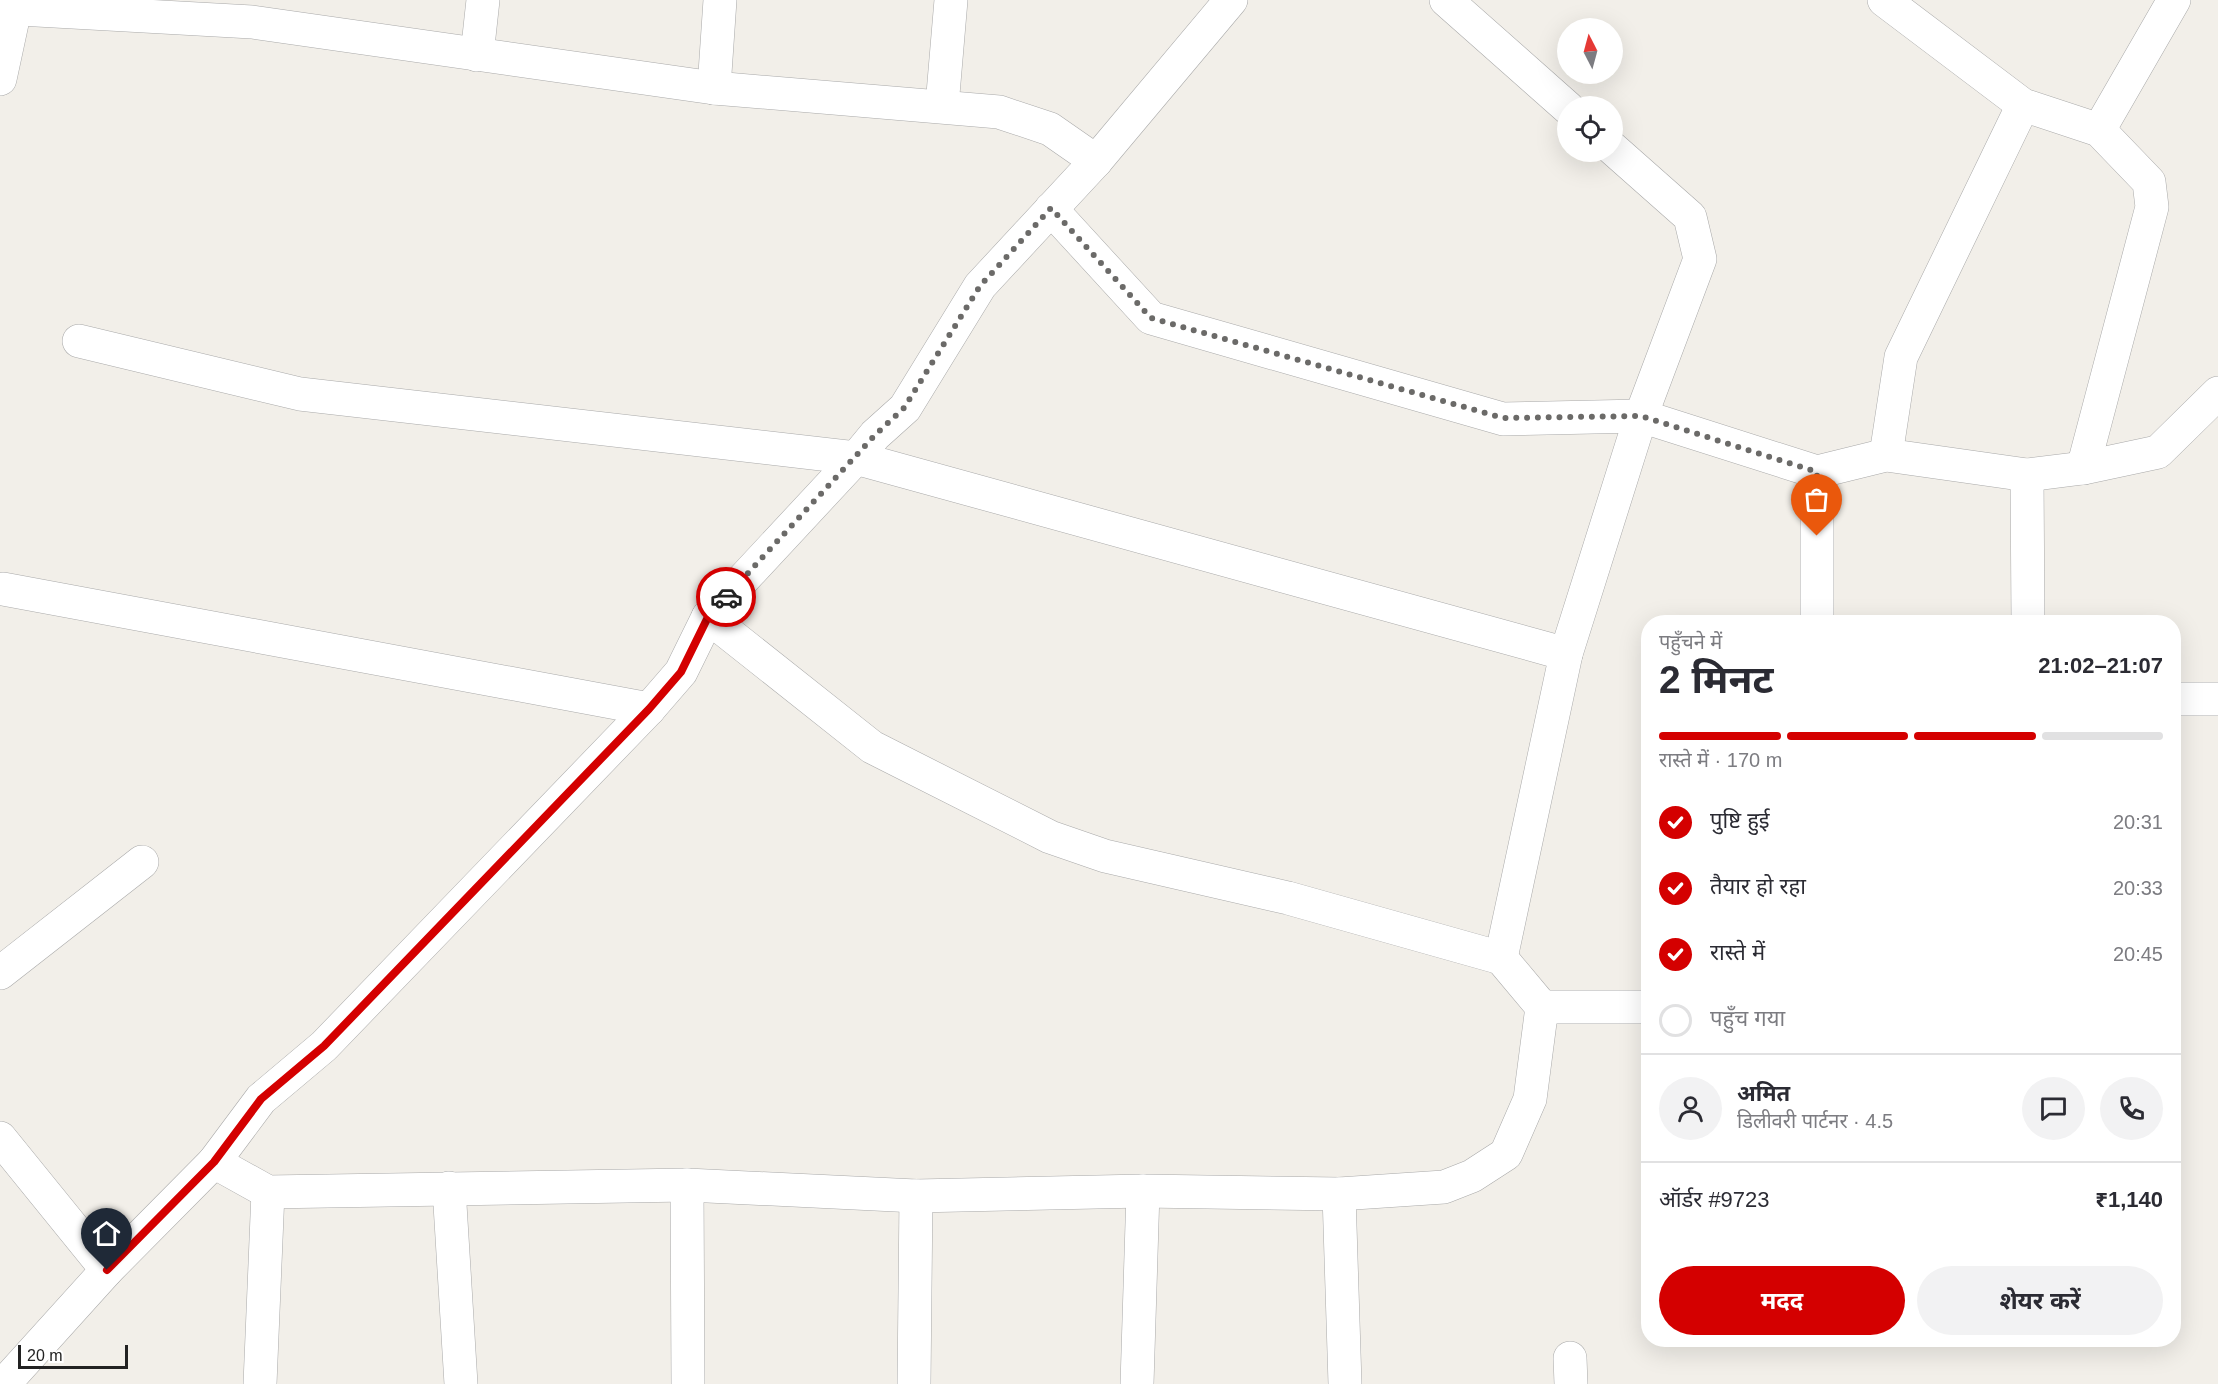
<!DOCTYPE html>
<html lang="hi">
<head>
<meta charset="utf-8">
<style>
	:root { --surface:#fff; --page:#f2f2f3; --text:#2b2b33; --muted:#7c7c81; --line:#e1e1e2; --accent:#d40000 }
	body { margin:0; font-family:Helvetica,"Noto Sans Devanagari",sans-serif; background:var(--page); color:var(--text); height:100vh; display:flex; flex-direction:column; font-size:22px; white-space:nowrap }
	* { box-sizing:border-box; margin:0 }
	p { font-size:20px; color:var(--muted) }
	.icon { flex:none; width:33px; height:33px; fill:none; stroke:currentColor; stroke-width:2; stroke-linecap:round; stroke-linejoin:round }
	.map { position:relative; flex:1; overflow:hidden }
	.panel { position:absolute; left:1641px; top:615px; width:540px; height:732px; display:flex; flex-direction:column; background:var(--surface); border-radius:24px; box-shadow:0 6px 24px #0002 }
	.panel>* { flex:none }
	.needle { width:39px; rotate:354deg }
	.fabs { position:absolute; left:1557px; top:18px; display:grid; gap:12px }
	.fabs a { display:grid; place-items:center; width:66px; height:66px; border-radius:50%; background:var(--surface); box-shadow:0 6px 24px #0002; font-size:30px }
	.scale { position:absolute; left:18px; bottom:15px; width:110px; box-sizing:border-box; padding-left:6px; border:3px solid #222; border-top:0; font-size:16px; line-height:21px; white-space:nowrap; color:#222; -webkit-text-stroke:4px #fff; paint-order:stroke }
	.pin { position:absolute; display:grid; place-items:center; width:51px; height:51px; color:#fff; margin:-62px -26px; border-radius:50% 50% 50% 0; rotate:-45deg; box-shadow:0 0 6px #0007 }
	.pin .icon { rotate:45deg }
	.courier { position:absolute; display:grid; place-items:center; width:60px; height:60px; margin:-30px; border:4px solid #d40000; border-radius:50%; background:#fff; color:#222; box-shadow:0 2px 8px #0007 }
	.head em { font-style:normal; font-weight:700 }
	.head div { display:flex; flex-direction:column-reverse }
	.head { display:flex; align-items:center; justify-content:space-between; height:102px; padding:0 18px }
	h1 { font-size:39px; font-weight:700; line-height:45px }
	.bar { display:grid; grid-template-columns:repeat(4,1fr); gap:9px 6px; align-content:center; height:72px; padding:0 18px }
	.bar i { height:8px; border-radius:4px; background:var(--line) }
	.bar .on { background:var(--accent) }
	.bar p { grid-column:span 4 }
	.line { display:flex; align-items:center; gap:15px; padding:0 18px; border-top:2px solid var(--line) }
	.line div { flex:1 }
	.round { display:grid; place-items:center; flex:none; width:63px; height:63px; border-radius:32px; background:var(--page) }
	ol { padding:0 18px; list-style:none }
	li { display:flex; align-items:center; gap:18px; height:66px }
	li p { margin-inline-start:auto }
	li .icon { padding:6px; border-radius:50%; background:var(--accent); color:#fff; stroke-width:4 }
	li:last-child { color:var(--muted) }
	li i { width:33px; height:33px; border:3px solid var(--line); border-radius:50% }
	.primary-button { display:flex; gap:12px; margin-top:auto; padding:12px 18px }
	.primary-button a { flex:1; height:69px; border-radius:36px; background:var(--accent); color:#fff; font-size:24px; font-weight:700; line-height:69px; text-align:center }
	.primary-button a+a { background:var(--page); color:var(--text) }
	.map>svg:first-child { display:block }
</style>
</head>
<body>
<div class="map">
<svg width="2218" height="1384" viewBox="0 0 2218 1384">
	<rect width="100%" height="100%" fill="#f2efe9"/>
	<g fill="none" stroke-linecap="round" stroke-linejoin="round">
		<defs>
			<g id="minor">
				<path d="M1446 0 1568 108"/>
				<path d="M1884 0 2023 105 2099 130 2149 182 2152 207 2083 468"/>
				<path d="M0 8 252 22 714 88 999 112 1050 129 1096 161"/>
				<path d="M477 55 483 0"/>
				<path d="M0 79 17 0"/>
				<path d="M714 88 720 0"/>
				<path d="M942 106 951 0"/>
				<path d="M2099 130 2174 0"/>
				<path d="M1051 209 1151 318 1503 419 1641 416 1817 472 1886 455 2027 475 2083 468 2158 452 2218 393"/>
				<path d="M79 341 300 394 856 458 1566 654"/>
				<path d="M1886 455 1901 357 2023 105"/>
				<path d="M1817 472V622"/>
				<path d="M2027 475 2028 622"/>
				<path d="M3 589 649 709"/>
				<path d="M708 617 872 747 1050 837 1105 856 1288 898 1501 958 1566 654 1641 416 1700 259 1690 217 1612 148"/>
				<path d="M2174 699H2218"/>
				<path d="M0 973 142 862"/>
				<path d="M1542 1007H1648"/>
				<path d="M0 1138 107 1270"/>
				<path d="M214 1162 268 1192 687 1185 916 1196 1143 1191 1339 1194 1444 1187 1472 1176 1506 1154 1530 1099 1542 1007 1501 958"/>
				<path d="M687 1185 688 1384"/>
				<path d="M449 1188 461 1384"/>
				<path d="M1339 1194 1345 1384"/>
				<path d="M1570 1358 1571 1384"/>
				<path d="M260 1384 268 1192"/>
				<path d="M914 1384 916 1196"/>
				<path d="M1137 1384 1143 1191"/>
			</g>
			<path id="tertiary" d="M4 1384 107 1270 214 1162 261 1099 324 1046 649 709 681 672 708 617 856 458 875 435 905 408 980 286 1096 161 1231 0"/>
		</defs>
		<use href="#minor" stroke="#a9a9a9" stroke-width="34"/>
		<use href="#tertiary" stroke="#a9a9a9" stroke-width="34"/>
		<use href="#minor" stroke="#fff" stroke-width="33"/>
		<use href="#tertiary" stroke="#fff" stroke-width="33"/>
	</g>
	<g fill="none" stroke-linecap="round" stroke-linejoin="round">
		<path stroke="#6b6a68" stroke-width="6" stroke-dasharray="0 10.8" d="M726 597 875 435 904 408 980 286 1051 208 1151 318 1503 418 1641 416 1817 472V536"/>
		<path stroke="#d40000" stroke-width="8" d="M107 1270 214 1162 261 1099 324 1046 649 709 681 672 708 617 726 597"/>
	</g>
</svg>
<div class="fabs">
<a><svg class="needle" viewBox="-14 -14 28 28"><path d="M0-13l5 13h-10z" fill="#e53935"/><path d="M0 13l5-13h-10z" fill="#7c7c81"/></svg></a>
<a><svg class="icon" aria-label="locate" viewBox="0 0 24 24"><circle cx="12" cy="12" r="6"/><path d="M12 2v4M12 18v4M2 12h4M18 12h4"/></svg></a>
</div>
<div class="scale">20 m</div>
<div class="pin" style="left:1817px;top:536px;background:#ea580c"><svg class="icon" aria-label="bag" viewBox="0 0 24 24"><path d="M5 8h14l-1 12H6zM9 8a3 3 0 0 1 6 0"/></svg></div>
<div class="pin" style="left:107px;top:1270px;background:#1f2937"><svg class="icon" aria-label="home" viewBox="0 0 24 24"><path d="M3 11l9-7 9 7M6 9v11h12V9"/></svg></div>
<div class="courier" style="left:726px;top:597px"><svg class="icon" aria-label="car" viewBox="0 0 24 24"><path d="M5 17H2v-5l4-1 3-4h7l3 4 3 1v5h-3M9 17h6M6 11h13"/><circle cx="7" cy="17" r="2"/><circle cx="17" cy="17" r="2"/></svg></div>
<section class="panel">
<div class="head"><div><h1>2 मिनट</h1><p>पहुँचने में</p></div><em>21:02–21:07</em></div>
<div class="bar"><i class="on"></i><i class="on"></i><i class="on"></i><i></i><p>रास्ते में · 170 m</p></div>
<ol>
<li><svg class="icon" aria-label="check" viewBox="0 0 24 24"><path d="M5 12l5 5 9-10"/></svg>पुष्टि हुई<p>20:31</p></li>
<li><svg class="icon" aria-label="check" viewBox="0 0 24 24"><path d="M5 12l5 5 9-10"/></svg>तैयार हो रहा<p>20:33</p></li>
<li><svg class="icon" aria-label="check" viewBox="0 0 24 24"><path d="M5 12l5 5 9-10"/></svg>रास्ते में<p>20:45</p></li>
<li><i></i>पहुँच गया</li>
</ol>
<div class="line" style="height:108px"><a class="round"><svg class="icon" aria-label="person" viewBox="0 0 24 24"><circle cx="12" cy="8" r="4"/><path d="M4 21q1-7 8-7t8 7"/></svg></a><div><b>अमित</b><p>डिलीवरी पार्टनर · 4.5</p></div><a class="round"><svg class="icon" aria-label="chat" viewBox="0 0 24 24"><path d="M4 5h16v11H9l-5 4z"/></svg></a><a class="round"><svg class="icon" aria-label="phone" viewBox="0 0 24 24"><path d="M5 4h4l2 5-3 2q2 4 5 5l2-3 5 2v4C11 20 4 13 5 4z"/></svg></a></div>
<div class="line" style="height:78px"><div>ऑर्डर #9723</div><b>₹1,140</b></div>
<div class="primary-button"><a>मदद</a><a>शेयर करें</a></div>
</section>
</div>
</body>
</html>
